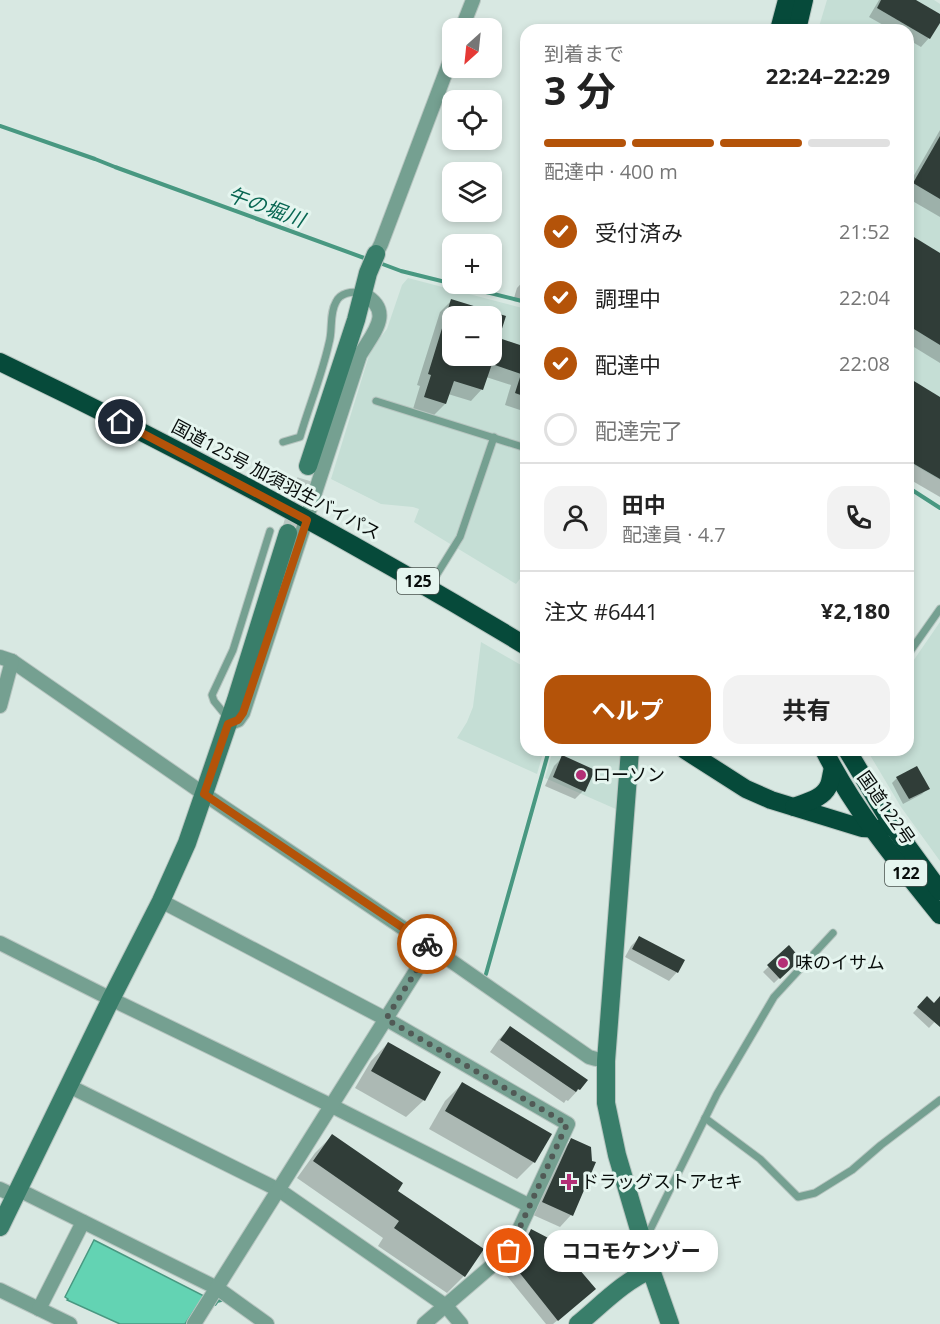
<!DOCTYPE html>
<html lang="ja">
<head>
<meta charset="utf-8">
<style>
	:root { --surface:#fff; --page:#f2f2f2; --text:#222; --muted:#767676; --line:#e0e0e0; --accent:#b45309 }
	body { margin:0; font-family:"Open Sans","Noto Sans JP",sans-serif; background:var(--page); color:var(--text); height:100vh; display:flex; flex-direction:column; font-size:22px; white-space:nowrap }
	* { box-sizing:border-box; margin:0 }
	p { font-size:20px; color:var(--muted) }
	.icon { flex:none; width:33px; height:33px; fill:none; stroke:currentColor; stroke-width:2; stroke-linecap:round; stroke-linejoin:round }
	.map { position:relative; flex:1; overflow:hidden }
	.sheet { position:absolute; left:520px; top:24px; width:394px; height:732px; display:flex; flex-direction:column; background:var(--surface); border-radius:18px; box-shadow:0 3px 9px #0003 }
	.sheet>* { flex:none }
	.needle { width:39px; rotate:207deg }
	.buttons { position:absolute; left:442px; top:18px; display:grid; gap:12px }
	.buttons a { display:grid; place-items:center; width:60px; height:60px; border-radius:12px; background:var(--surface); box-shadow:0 3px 9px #0003; font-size:30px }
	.pin { position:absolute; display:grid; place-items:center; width:51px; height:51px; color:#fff; margin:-26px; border:3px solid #fff; border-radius:50%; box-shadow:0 2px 6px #0007 }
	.courier { position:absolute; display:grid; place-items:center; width:60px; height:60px; margin:-30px; border:4px solid #b45309; border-radius:50%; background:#fff; color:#222; box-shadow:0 2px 8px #0007 }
	.bubble { position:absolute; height:42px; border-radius:18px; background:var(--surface); box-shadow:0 3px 9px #0003; font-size:20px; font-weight:700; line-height:42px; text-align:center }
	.headline em { font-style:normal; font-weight:700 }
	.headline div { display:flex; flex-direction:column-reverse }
	.headline { display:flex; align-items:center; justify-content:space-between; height:102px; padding:0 24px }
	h1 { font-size:39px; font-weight:700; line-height:45px }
	.bar { display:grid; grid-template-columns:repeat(4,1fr); gap:9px 6px; align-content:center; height:72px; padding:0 24px }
	.bar i { height:8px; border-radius:4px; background:var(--line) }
	.bar .selected { background:var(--accent) }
	.bar p { grid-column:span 4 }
	.line { display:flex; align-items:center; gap:15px; padding:0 24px; border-top:2px solid var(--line) }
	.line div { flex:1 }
	.round { display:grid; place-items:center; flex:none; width:63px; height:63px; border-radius:18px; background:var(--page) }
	ol { padding:0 24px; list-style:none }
	li { display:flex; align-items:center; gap:18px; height:66px }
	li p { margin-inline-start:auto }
	li .icon { padding:6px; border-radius:50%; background:var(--accent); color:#fff; stroke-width:4 }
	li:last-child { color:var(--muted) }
	li i { width:33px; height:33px; border:3px solid var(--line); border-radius:50% }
	.action { display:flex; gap:12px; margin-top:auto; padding:12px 24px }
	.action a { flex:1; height:69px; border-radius:18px; background:var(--accent); color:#fff; font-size:24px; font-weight:700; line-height:69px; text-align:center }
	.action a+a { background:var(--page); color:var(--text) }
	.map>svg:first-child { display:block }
</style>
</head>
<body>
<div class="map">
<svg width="940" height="1324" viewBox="0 0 940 1324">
	<rect width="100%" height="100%" fill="#d8e8e2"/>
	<g fill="#c5ded5" fill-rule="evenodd">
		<path d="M827 0H934L940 4V480L909 462V30H818Z"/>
		<path d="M408 278 526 309V571L516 584 414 522 419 509 413 507 381 504 331 479 371 349 387 329 402 285ZM453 316H492V356H453Z"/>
		<path d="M940 622V861L901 807 867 750H909V667Z"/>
		<path d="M481 642 526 668V750H544L537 774 457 738 467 722 473 707Z"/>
		<path d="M553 750H621L618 810 545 778Z"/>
	</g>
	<path fill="#63d3b3" stroke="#489881" stroke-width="1.5" d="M94 1240 204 1296 185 1324H120L67 1300 68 1299 65 1297Z"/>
	<g fill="#0003" fill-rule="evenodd">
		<path d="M879 0H913L940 16V20L929 38 921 47 909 40V30H892L869 17Z"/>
		<path d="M940 130V217L909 199V184Z"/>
		<path d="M909 236 940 254V363L909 344Z"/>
		<path d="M526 278V304L513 301 517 288Z"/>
		<path d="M452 300 504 317 497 339 522 357 526 358V407L523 411 505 405 511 385 486 377 482 389 471 401 448 394 445 404 434 415 413 409 420 386 417 385 440 312ZM453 316H492V356H453Z"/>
		<path d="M909 380 940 398V497L909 479Z"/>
		<path d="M563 757 583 791 575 799 545 786 554 766Z"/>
		<path d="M897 778 928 788 922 794 903 804 892 783Z"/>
		<path d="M639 938 677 972 669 981 625 957 631 946Z"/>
		<path d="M789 947 792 962 794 964 774 983 763 972Z"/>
		<path d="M927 998 934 1005 940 1003V1016L929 1028 913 1013Z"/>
		<path d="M510 1028 579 1089 568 1101 566 1100 564 1103 490 1052 499 1039Z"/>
		<path d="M388 1043 424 1100 406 1117 355 1088 371 1061Z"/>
		<path d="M462 1084 534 1162 517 1179 429 1129 445 1101Z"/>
		<path d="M332 1136 396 1191 464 1276 447 1293 378 1246 383 1238 297 1178 315 1153Z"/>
		<path d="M572 1140 571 1215 560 1227 531 1214 560 1151Z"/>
		<path d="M531 1231 585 1297 553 1324H546L503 1271 513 1262 523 1239Z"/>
	</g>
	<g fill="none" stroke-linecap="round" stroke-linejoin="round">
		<g stroke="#489881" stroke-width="4">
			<path d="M0 126 95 159 115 167 367 259"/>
			<path d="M377 262 401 271 526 302"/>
			<path d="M909 488 940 508"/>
			<path d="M486 974 549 750"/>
			<path d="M215 1304 217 1301 221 1300"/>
		</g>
	</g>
	<g fill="#303d38" fill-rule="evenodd">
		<path d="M881 0H916L940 14V23L930 39 877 8Z"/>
		<path d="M940 136V199L913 183Z"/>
		<path d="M909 234 940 253V345L909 326Z"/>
		<path d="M451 299 506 316 499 338 526 347 524 356 526 357V397L515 393 521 374 492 364 483 390 454 381 446 404 424 397 431 375 428 374ZM453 316H492V356H453Z"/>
		<path d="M909 378 940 397V479L909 461Z"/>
		<path d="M562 755 595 770 585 792 553 777Z"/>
		<path d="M917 766 930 789 909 799 896 777Z"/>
		<path d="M639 936 685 960 678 973 632 949Z"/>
		<path d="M789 945 799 957 794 962 796 964 780 979 767 965Z"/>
		<path d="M927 996 934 1003 940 996V1027L917 1007Z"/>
		<path d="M510 1026 588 1080 580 1090 578 1089 576 1092 500 1040Z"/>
		<path d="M388 1042 441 1072 425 1101 371 1071Z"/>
		<path d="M462 1082 552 1134 535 1163 445 1111Z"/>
		<path d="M332 1134 403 1183 398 1191 484 1249 465 1277 394 1228 399 1221 313 1161Z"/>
		<path d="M571 1138 591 1147 592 1161 596 1162 573 1216 542 1202Z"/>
		<path d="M531 1229 556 1242 596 1289 558 1321 511 1262 519 1255Z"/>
	</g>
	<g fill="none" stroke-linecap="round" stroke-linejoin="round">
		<path stroke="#b9c7c2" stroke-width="14" stroke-dasharray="14 7" stroke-linecap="butt" d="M288 533 308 466"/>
		<defs>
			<g id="lane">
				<path d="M376 401 526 448"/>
				<path d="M283 442 300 437C309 406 322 375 329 343 333 330 329 314 336 302 340 293 352 291 360 293"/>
				<path d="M429 587 460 537 494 437"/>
				<path d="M909 653 940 609"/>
				<path d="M227 717 214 701 212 695 233 650 270 531"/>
				<path d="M705 1118 760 1159 798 1197 815 1193 852 1170 881 1145 940 1100"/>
				<path d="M645 1238 649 1232 717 1094 774 997 833 933"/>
			</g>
			<g id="street">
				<path d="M462 28 473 0"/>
				<path d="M376 254 381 244 453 53"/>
				<path d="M0 657 12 661 204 794 431 947 589 1057 596 1059 606 1061"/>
				<path d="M0 706 12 661"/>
				<path d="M228 724 238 720 243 713 360 355C373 333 395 311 363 294"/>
				<path d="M161 901 386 1019 568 1124 509 1251 424 1324"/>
				<path d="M0 943 111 999 332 1106 530 1206"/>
				<path d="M69 1086 279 1190 446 1306 461 1324"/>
				<path d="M0 1189 15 1196"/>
				<path d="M19 1190 217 1288 267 1324"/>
				<path d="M0 1290 70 1324"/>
				<path d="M39 1309 83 1222"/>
				<path d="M194 1324 431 947"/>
			</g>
			<g id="secondary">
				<path d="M308 466 356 320 368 273 376 254"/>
				<path d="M630 750 606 1061V1103L617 1155 651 1270 670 1324"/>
				<path d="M0 1227 111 999 161 901 187 843 236 700 288 533"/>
				<path d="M578 1324C599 1307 626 1279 651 1270"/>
			</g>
			<g id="highway">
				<path d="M779 30 787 0"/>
				<path d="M797 30 804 0"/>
				<path d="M0 362C180 448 356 543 526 646"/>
				<path d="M685 750 746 789 771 800 862 828 880 829 892 825"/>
				<path d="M824 750C854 810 898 863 940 915"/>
				<path d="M847 750 892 825 940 891"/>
				<path d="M794 807C806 802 822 799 828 787 831 782 831 774 833 768"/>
			</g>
		</defs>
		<use href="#lane" stroke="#b7c5c0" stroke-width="9"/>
		<use href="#street" stroke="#b7c5c0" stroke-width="16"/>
		<use href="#secondary" stroke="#b7c5c0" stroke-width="20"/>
		<use href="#highway" stroke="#b7c5c0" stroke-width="20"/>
		<use href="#lane" stroke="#75a091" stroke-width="7"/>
		<use href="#street" stroke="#75a091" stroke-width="14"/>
		<use href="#secondary" stroke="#397e6a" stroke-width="18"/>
		<use href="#highway" stroke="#064a3a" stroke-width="18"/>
	</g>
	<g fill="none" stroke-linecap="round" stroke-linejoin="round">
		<path stroke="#515a56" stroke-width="6" stroke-dasharray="0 10.8" d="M427 944 431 947 386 1019 567 1124 509 1251"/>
		<path stroke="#b45309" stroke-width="8" d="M121 422 307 520 243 713 238 720 228 724 204 794 427 944"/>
	</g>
	<g fill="#b32f76" stroke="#e5f5ef" stroke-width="2">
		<circle cx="581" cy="775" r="6"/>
		<circle cx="783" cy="963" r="6"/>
		<path d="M566 1173h6v6h6v6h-6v6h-6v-6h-6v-6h6z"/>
	</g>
	<g text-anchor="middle" stroke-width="6" stroke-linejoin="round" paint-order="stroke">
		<g fill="#e5f5ef" stroke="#4a534f" stroke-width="1.5">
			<rect x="397" y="568" width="42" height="26" rx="4.5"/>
			<rect x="885" y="860" width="42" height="26" rx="4.5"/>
		</g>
		<g font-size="16" font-weight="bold" fill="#080d0b">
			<text x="418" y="587">125</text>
			<text x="906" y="879">122</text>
		</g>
		<g font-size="18" fill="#080d0b" stroke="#e5f5ef">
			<text transform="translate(276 480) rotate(28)" y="6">国道125号 加須羽生バイパス</text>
			<text transform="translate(886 808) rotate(55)" y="6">国道122号</text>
		</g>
		<g font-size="18" fill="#080d0b" stroke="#e5f5ef" text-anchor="start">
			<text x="593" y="781">ローソン</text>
			<text x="795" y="969">味のイサム</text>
			<text x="581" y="1188">ドラッグストアセキ</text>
		</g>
		<g font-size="20" font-style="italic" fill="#086652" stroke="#e5f5ef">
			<text transform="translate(266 207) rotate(20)" y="7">午の堀川</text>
		</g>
	</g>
</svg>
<div class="buttons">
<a><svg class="needle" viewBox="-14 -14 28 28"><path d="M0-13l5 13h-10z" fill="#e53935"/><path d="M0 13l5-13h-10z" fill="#767676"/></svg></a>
<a><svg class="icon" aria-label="locate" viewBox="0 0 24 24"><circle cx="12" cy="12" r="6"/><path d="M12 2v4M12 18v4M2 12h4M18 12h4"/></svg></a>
<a><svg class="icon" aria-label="layers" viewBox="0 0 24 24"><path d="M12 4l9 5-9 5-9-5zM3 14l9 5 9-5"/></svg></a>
<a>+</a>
<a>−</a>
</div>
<div class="pin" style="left:509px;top:1251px;background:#ea580c"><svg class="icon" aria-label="bag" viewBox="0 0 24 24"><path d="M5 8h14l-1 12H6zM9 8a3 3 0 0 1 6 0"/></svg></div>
<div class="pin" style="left:121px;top:422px;background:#1f2937"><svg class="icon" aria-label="home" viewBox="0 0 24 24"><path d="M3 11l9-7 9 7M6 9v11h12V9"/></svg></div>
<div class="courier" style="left:427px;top:944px"><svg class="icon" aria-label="bike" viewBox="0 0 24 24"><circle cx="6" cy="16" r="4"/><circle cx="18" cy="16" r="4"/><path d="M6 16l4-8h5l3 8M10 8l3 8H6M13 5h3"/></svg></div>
<div class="bubble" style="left:544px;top:1230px;width:174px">ココモケンゾー</div>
<section class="sheet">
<div class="headline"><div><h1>3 分</h1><p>到着まで</p></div><em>22:24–22:29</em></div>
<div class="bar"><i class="selected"></i><i class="selected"></i><i class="selected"></i><i></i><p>配達中 · 400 m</p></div>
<ol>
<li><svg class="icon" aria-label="check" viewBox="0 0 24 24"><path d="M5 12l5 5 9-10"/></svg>受付済み<p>21:52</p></li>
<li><svg class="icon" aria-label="check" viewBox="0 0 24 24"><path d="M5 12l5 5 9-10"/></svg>調理中<p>22:04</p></li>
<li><svg class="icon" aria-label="check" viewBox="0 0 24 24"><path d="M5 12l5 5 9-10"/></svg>配達中<p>22:08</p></li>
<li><i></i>配達完了</li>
</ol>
<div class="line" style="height:108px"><a class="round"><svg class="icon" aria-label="person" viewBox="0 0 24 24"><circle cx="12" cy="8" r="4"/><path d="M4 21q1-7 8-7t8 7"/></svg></a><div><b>田中</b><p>配達員 · 4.7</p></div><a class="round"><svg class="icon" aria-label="phone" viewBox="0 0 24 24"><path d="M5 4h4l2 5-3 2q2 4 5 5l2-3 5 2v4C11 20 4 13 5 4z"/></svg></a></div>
<div class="line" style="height:78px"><div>注文 #6441</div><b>¥2,180</b></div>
<div class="action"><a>ヘルプ</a><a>共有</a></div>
</section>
</div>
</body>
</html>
